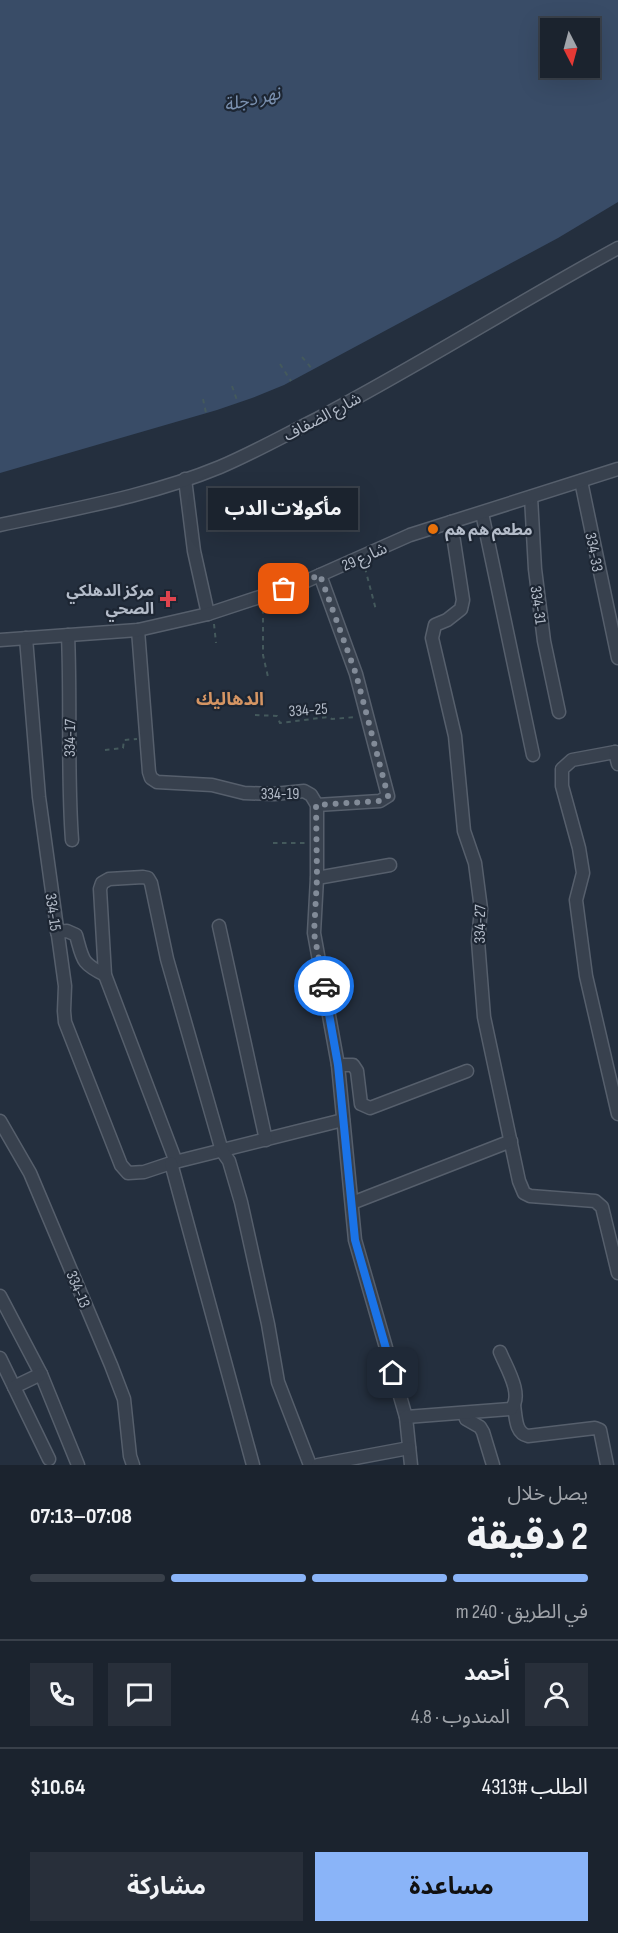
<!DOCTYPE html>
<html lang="ar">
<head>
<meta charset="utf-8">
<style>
	:root { --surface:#1b232e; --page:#282f3a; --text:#f1f3f6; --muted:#a0a4aa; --line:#39404a; --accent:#8ab4f8 }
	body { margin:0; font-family:"Sofia Sans Condensed","Noto Sans Arabic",sans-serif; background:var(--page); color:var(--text); direction:rtl; height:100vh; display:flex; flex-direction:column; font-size:22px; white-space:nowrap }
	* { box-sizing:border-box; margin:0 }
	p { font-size:20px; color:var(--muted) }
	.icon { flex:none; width:33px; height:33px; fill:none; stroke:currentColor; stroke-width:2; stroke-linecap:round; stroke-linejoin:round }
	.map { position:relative; height:1465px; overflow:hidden; direction:ltr }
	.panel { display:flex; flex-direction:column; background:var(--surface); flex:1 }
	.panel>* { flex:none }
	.needle { width:39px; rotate:174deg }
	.buttons { position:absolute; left:540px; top:18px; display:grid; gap:12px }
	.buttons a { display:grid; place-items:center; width:60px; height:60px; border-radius:0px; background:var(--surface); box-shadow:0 6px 24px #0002,0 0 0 2px var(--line); font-size:30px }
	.pin { position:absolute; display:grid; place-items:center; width:51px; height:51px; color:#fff; margin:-26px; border-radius:12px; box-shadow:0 3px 9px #0006 }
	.courier { position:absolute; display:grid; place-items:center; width:60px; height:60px; margin:-30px; border:4px solid #1a73e8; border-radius:50%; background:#fff; color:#222; box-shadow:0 2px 8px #0007 }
	.bubble { position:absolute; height:42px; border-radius:0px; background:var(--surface); box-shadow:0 6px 24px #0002,0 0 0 2px var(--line); font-size:20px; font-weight:700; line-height:42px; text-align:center; direction:rtl }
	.overview em { font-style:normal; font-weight:700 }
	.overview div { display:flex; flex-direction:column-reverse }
	.overview { display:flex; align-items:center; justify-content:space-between; height:102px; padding:0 30px }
	h1 { font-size:39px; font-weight:700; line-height:45px }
	.bar { display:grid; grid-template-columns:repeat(4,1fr); gap:9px 6px; align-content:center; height:72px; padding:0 30px }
	.bar i { height:8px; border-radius:4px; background:var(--line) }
	.bar .selected { background:var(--accent) }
	.bar p { grid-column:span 4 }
	.line { display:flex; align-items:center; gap:15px; padding:0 30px; border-top:2px solid var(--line) }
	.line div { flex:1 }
	.round { display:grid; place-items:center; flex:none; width:63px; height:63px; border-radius:0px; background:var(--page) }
	.action { display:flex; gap:12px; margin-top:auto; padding:12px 30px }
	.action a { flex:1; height:69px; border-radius:0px; background:var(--accent); color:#111; font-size:24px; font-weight:700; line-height:69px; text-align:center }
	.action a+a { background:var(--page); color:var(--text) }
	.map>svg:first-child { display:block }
</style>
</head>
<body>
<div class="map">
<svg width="618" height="1465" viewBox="0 0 618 1465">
	<rect width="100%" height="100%" fill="#242f3e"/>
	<path fill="#394c67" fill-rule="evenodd" d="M0 0H618V202L558 238 284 385 252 398 217 410 0 473ZM550 28H590V68H550Z"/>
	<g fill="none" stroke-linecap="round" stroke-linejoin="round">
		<defs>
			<g id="minor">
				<path d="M185 479 194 551 208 614"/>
				<path d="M581 481 618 658"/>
				<path d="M531 497 535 569 544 641 559 712"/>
				<path d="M482 513 533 755"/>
				<path d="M451 522 463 600 461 609 447 620 435 625 432 638 455 736 464 831 475 863 481 909 478 941 484 1017 519 1181 524 1193 530 1196 595 1201 602 1207 618 1273"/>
				<path d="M0 525C73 509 150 496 220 467 253 453 285 435 317 419 420 365 517 303 618 248"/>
				<path d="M138 630 149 772 151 778 157 782 212 785 244 793 274 794 304 791 311 795 317 805V878L314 933 338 1065 355 1240 406 1417 411 1465"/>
				<path d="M68 635C71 704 67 772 72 840"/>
				<path d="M26 638 39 797 65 986 64 1011 65 1022 121 1165 128 1173 144 1172 171 1163 343 1120"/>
				<path d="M0 640 138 630 208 614 302 583 410 535 618 469"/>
				<path d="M615 752 572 760 562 769V786L579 848 583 873 576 900 586 976 618 1114"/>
				<path d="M615 752 618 764"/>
				<path d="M317 805 380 801 388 796 356 674 320 575"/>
				<path d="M317 878 390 865"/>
				<path d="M219 926 266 1140"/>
				<path d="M57 932 67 931 76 935C83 960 81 963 105 975"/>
				<path d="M338 1065H353L357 1071 361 1104 370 1108 467 1071"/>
				<path d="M0 1121 30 1173 111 1365 124 1399 130 1456 133 1465"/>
				<path d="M176 1162 105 975 100 889 102 883 109 879 143 877 148 878 151 883 167 959 222 1151 229 1161 241 1202 268 1324 278 1382 310 1465"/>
				<path d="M171 1163 253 1465"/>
				<path d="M352 1203 511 1141"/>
				<path d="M0 1296 41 1374 78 1465"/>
				<path d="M0 1358 49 1459"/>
				<path d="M14 1387 41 1374"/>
				<path d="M514 1405C516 1417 515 1433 528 1436L595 1428 600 1430 607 1465"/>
				<path d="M464 1413 466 1419 480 1427 483 1432 493 1465"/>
				<path d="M406 1417 511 1409C524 1395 506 1367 500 1352"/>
				<path d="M318 1465 409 1448"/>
			</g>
		</defs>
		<use href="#minor" stroke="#565f6c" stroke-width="15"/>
		<g stroke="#44595c" stroke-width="2" stroke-dasharray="4.5 4.5" stroke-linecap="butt">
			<path d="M302 357 313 370"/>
			<path d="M280 364 291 381"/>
			<path d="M232 386 238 403"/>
			<path d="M203 399 206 413"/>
			<path d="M365 568 376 610"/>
			<path d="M263 609V655L268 677"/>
			<path d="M214 624 216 643"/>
			<path d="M255 715 277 716 280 723 328 717 332 719 356 717"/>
			<path d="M105 750 123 748 124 740 137 739"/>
			<path d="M273 843H305"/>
		</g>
		<use href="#minor" stroke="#38414e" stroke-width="12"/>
	</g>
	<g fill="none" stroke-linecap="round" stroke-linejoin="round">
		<path stroke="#828b98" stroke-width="6" stroke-dasharray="0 10.8" d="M284 589 320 575 356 674 388 796 380 801 316 805 317 878 314 933 324 986"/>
		<path stroke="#1a73e8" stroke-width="8" d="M324 986 338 1065 355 1240 393 1373"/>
	</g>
	<circle fill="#e8710a" stroke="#1d2633" stroke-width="2" cx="433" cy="529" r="6"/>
	<path fill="#e0444e" stroke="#1d2633" stroke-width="2" d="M165 590h6v6h6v6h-6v6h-6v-6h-6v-6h6z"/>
	<g text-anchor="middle" stroke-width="4.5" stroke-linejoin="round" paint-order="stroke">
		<g font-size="16" fill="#b4bcc9" stroke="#1d2633">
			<text transform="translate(322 416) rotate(-28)" y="6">شارع الضفاف</text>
			<text transform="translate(595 552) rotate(79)" y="6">334-33</text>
			<text transform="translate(364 556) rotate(-24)" y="6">شارع 29</text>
			<text transform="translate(539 605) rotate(82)" y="6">334-31</text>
			<text transform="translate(308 709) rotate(-4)" y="6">334-25</text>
			<text transform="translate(69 738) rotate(-89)" y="6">334-17</text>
			<text x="280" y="799">334-19</text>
			<text transform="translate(54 912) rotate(82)" y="6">334-15</text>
			<text transform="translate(479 924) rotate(-89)" y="6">334-27</text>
			<text transform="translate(79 1289) rotate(67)" y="6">334-13</text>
		</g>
		<g font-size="16" font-weight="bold" fill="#b4bcc9" stroke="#1d2633" text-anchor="start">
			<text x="445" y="535">مطعم هم هم</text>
			<text x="154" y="596" text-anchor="end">مركز الدهلكي<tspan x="154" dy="18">الصحي</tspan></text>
		</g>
		<g font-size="18" font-style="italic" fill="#7c92b1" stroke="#1d2633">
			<text transform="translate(252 99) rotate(-13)" y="6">نهر دجلة</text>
		</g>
		<g font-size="18" font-weight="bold" fill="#d59563" stroke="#1d2633">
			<text x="230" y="705">الدهاليك</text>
		</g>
	</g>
</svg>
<div class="buttons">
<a><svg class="needle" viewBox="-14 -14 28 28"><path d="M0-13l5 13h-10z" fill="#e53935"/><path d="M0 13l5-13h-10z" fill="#a0a4aa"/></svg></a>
</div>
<div class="pin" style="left:284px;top:589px;background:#ea580c"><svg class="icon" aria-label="bag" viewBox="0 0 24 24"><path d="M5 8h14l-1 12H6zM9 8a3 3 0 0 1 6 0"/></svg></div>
<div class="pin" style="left:393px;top:1373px;background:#1f2937"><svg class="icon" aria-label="home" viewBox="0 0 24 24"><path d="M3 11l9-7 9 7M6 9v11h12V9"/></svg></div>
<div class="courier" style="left:324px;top:986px"><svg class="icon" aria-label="car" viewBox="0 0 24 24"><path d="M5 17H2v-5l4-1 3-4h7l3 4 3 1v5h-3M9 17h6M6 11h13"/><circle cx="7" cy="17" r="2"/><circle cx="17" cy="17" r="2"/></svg></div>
<div class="bubble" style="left:208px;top:488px;width:150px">مأكولات الدب</div>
</div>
<section class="panel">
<div class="overview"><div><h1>2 دقيقة</h1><p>يصل خلال</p></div><em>07:08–07:13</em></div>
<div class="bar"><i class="selected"></i><i class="selected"></i><i class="selected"></i><i></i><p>في الطريق · 240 m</p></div>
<div class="line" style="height:108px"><a class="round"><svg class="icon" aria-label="person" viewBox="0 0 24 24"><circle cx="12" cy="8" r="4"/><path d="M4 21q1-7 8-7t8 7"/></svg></a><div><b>أحمد</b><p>المندوب · 4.8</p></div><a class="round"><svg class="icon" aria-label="chat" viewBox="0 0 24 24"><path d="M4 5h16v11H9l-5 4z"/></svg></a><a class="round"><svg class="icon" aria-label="phone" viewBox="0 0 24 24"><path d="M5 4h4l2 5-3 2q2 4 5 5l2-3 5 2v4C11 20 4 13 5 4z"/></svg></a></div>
<div class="line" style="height:78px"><div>الطلب #4313</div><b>$10.64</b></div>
<div class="action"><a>مساعدة</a><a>مشاركة</a></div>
</section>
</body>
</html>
